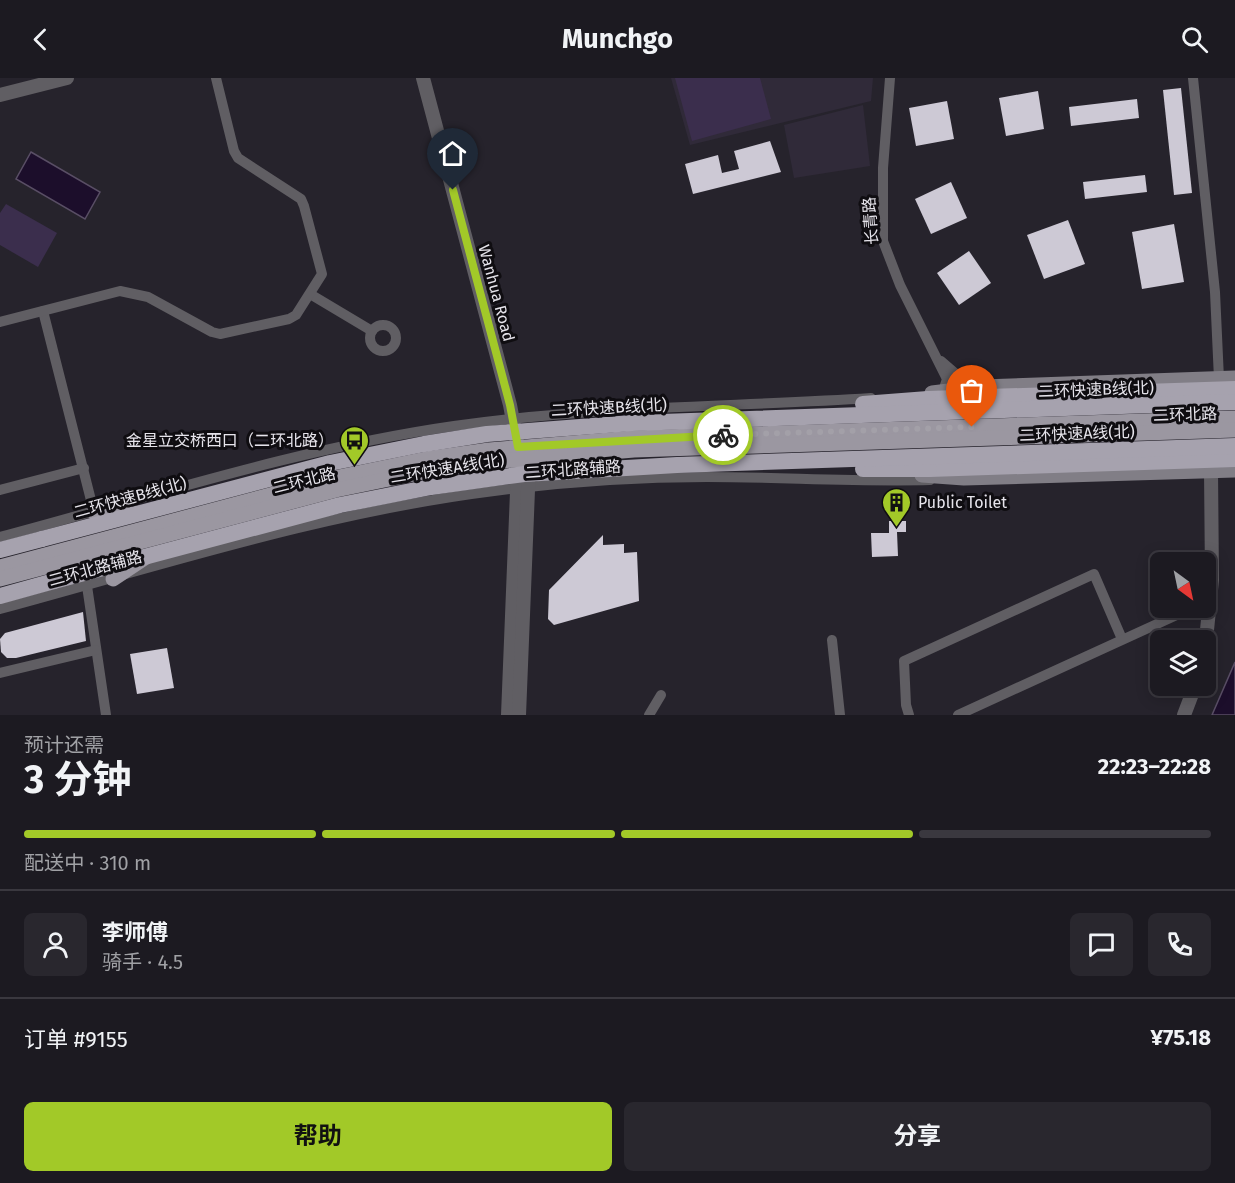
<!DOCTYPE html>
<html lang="zh">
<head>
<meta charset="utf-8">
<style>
	:root { --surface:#1c1a21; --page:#29272e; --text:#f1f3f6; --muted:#a0a1a5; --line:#3a383f; --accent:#a2c928 }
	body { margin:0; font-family:"Fira Sans","Noto Sans SC",sans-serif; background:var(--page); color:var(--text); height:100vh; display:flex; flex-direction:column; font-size:22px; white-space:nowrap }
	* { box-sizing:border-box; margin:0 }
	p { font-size:20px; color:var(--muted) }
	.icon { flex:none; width:33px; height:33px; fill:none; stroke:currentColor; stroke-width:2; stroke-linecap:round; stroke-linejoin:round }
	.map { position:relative; height:637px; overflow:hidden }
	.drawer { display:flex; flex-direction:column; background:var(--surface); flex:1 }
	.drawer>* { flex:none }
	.needle { width:39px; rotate:147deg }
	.buttons { position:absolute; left:1150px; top:474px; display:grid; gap:12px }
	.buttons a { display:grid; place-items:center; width:66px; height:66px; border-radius:9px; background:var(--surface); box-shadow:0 3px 15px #0003,0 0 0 2px var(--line); font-size:30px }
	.pin { position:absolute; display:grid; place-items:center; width:51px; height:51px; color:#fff; margin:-62px -26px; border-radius:50% 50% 50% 0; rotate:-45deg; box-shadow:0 0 6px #0007 }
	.pin .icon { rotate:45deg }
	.courier { position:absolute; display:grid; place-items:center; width:60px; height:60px; margin:-30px; border:4px solid #a2c928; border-radius:50%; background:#fff; color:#222; box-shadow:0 2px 8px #0007 }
	.headline em { font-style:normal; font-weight:700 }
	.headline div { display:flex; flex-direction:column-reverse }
	.headline { display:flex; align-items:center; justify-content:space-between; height:102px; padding:0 24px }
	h1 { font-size:39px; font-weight:700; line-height:45px }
	.bar { display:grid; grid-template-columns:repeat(4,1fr); gap:9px 6px; align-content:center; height:72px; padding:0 24px }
	.bar i { height:8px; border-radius:4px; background:var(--line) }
	.bar .current { background:var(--accent) }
	.bar p { grid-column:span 4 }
	.line { display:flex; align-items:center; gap:15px; padding:0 24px; border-top:2px solid var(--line) }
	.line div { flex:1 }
	.round { display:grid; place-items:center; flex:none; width:63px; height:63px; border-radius:9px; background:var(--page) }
	.cta { display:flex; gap:12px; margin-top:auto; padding:12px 24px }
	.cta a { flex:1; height:69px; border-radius:9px; background:var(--accent); color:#111; font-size:24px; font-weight:700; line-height:69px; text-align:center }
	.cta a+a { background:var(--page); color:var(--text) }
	header { display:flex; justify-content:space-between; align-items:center; height:78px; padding:0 24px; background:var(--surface); font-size:27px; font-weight:700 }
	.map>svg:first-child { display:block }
</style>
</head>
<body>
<header><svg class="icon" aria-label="back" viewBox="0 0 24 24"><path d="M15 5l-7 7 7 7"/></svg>Munchgo<svg class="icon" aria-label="search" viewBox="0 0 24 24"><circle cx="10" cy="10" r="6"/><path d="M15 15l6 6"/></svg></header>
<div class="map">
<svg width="1235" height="637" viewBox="0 0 1235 637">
	<rect width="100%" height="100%" fill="#26232c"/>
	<g fill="#302a39">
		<path d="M671 0H873L871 23 690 67Z"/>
		<path d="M863 27 870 88 794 100 784 47Z"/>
	</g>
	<g fill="#3b2e4d">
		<path d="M675 0H760L771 41 692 63Z"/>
		<path d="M6 126 57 155 38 189 0 167V135Z"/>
	</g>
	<g fill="#1c0e2b" stroke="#594e65" stroke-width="1.5">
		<path d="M31 74 100 114 85 141 16 101Z"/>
		<path d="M1235 584V637H1212Z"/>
	</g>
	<g fill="#cdc9d5">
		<path d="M1181 10 1192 115 1174 117 1163 12Z"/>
		<path d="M1038 13 1044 51 1006 58 999 20Z"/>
		<path d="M1137 21 1139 40 1071 48 1069 29Z"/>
		<path d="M947 23 954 61 916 68 909 30Z"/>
		<path d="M770 63 781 94 693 116 685 86 718 77 722 95 739 91 734 73Z"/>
		<path d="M1145 97 1147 114 1085 121 1083 104Z"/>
		<path d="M951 104 967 140 931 156 915 121Z"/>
		<path d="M1068 142 1085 186 1044 201 1027 157Z"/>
		<path d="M1174 146 1184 204 1142 211 1132 154Z"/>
		<path d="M969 173 991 205 959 227 937 195Z"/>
		<path d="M889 443H906V454H897L898 478 872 479 871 455H889Z"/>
		<path d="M603 457V467L624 466V475L637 474 639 523 554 547 548 541 549 512Z"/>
		<path d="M83 534 86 563 16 580H7L1 574 0 561 5 555Z"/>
		<path d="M167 570 174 610 137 616 130 576Z"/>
	</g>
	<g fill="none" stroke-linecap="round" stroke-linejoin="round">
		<g stroke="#605e63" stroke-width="10">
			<path d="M890 0 883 90V163L900 207 947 301 944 310 937 314"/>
			<path d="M1193 0 1215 214 1219 301"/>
			<path d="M310 216 372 253"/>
			<path d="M43 233 94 434"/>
			<path d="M0 244 120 213 148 219 212 254 220 256 289 241 296 237 322 196 304 128 301 121 238 80 234 73 216 0"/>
			<circle cx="383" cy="260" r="13"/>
			<path d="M941 283 963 302 981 309"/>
			<path d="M0 412 84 390"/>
			<path d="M0 459C150 419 300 370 454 348 592 328 732 329 871 320"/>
			<path d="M87 508 106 637"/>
			<path d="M0 531C163 487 326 434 494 413 564 404 636 399 707 399 781 399 855 404 930 402"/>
			<path d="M832 562 840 637"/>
			<path d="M0 595 96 572"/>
			<path d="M649 637 661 617"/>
			<path d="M909 637 906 627 904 583 1094 496 1122 561"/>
			<path d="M958 637 1192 530"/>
		</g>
		<g stroke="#605e63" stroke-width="14">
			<path d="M423 0 510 327 517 364"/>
			<path d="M0 17 67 0"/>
			<path d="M1206 562 1212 502 1211 392"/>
			<path d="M508 637 518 389"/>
			<path d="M519 637 529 387"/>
			<path d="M1184 637 1195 608"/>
		</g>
		<g stroke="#817e86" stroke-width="15">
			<path d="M932 315 982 309 1235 300"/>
			<path d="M922 397 964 400 1235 392"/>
		</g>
		<g stroke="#9b97a1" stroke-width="15">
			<path d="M94 434 137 435"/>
			<path d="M0 489 334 400 426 381 489 372 633 360 1235 340"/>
			<path d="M0 501 336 412 428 393 490 384 634 372 1235 352"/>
			<path d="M113 501 146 479"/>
		</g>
		<g stroke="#a6a2ae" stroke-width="16">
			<path d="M928 321 1235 311"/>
			<path d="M929 391 1235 381"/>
			<path d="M0 472 42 461"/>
			<path d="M0 518 54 503"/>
		</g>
		<g stroke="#a6a2ae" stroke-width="16">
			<path d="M863 326 928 321"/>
			<path d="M863 391H929"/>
			<path d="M42 461 330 385 424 366 487 356 632 345 1235 324"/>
			<path d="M54 503 340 427 431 409 524 396 677 387 1235 368"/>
		</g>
	</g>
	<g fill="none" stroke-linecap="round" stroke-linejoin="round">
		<path stroke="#a3a0a8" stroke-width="6" stroke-dasharray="0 10.8" d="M723 357 972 349"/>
		<path stroke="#a2c928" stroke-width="8" d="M453 112 510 327 518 369 723 357"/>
	</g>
	<defs>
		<symbol id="bus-pin" viewBox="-11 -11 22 30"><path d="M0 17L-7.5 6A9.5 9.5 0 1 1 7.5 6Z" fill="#a2c928" stroke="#0f0d11"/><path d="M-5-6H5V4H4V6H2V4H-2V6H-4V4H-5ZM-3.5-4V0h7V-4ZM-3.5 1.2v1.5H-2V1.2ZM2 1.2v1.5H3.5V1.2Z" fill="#111"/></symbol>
		<symbol id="building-pin" viewBox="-11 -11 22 30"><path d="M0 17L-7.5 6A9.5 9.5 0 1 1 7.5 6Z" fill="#a2c928" stroke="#0f0d11"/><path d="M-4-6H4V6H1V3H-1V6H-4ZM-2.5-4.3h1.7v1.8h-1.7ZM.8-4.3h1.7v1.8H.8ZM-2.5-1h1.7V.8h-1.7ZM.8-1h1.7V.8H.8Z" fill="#111"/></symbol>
	</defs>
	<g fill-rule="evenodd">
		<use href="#bus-pin" x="338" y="346" width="33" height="45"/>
		<use href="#building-pin" x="880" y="408" width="33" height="45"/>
	</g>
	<g text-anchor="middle" stroke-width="6" stroke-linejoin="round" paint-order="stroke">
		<g font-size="16" fill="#e6e4eb" stroke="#0f0d11">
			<text transform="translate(870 143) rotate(-94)" y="6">长青路</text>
			<text transform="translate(497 215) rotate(75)" y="6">Wanhua Road</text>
			<text transform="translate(1096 311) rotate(-2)" y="6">二环快速B线(北)</text>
			<text transform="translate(609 329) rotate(-3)" y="6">二环快速B线(北)</text>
			<text transform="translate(1185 336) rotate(-2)" y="6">二环北路</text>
			<text transform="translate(1077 355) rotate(-2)" y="6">二环快速A线(北)</text>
			<text transform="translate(447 390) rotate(-9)" y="6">二环快速A线(北)</text>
			<text transform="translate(573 391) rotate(-4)" y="6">二环北路辅路</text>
			<text transform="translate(304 402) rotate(-14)" y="6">二环北路</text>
			<text transform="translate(130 419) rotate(-15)" y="6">二环快速B线(北)</text>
			<text transform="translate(95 490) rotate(-15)" y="6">二环北路辅路</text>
		</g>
		<g font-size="16" fill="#e6e4eb" stroke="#0f0d11" text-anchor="end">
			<text x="334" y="368">金星立交桥西口（二环北路）</text>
			<text x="918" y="430" text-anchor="start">Public Toilet</text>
		</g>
	</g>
</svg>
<div class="buttons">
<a><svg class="needle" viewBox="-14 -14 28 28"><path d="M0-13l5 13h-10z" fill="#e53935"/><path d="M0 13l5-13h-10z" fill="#a0a1a5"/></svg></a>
<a><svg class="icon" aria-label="layers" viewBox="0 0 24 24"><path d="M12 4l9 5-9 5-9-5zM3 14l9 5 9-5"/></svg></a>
</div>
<div class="pin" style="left:972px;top:349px;background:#ea580c"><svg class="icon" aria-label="bag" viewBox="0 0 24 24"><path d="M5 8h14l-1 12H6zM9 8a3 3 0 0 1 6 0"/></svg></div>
<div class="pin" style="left:453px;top:112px;background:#1f2937"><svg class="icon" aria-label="home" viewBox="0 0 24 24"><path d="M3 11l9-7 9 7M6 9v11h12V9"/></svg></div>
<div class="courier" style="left:723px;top:357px"><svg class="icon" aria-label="bike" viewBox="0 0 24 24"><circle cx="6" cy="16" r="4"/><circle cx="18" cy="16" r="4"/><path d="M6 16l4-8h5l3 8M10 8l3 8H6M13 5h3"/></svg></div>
</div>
<section class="drawer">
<div class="headline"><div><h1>3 分钟</h1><p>预计还需</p></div><em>22:23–22:28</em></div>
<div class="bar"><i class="current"></i><i class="current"></i><i class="current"></i><i></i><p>配送中 · 310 m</p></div>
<div class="line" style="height:108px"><a class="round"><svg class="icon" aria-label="person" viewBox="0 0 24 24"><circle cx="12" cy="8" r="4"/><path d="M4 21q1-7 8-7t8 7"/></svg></a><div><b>李师傅</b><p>骑手 · 4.5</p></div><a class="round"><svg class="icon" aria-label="chat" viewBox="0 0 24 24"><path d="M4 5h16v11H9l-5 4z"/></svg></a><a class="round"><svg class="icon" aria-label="phone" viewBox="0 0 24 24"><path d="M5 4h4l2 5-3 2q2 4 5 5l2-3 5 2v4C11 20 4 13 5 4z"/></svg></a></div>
<div class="line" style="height:78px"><div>订单 #9155</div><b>¥75.18</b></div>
<div class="cta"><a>帮助</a><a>分享</a></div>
</section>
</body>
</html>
